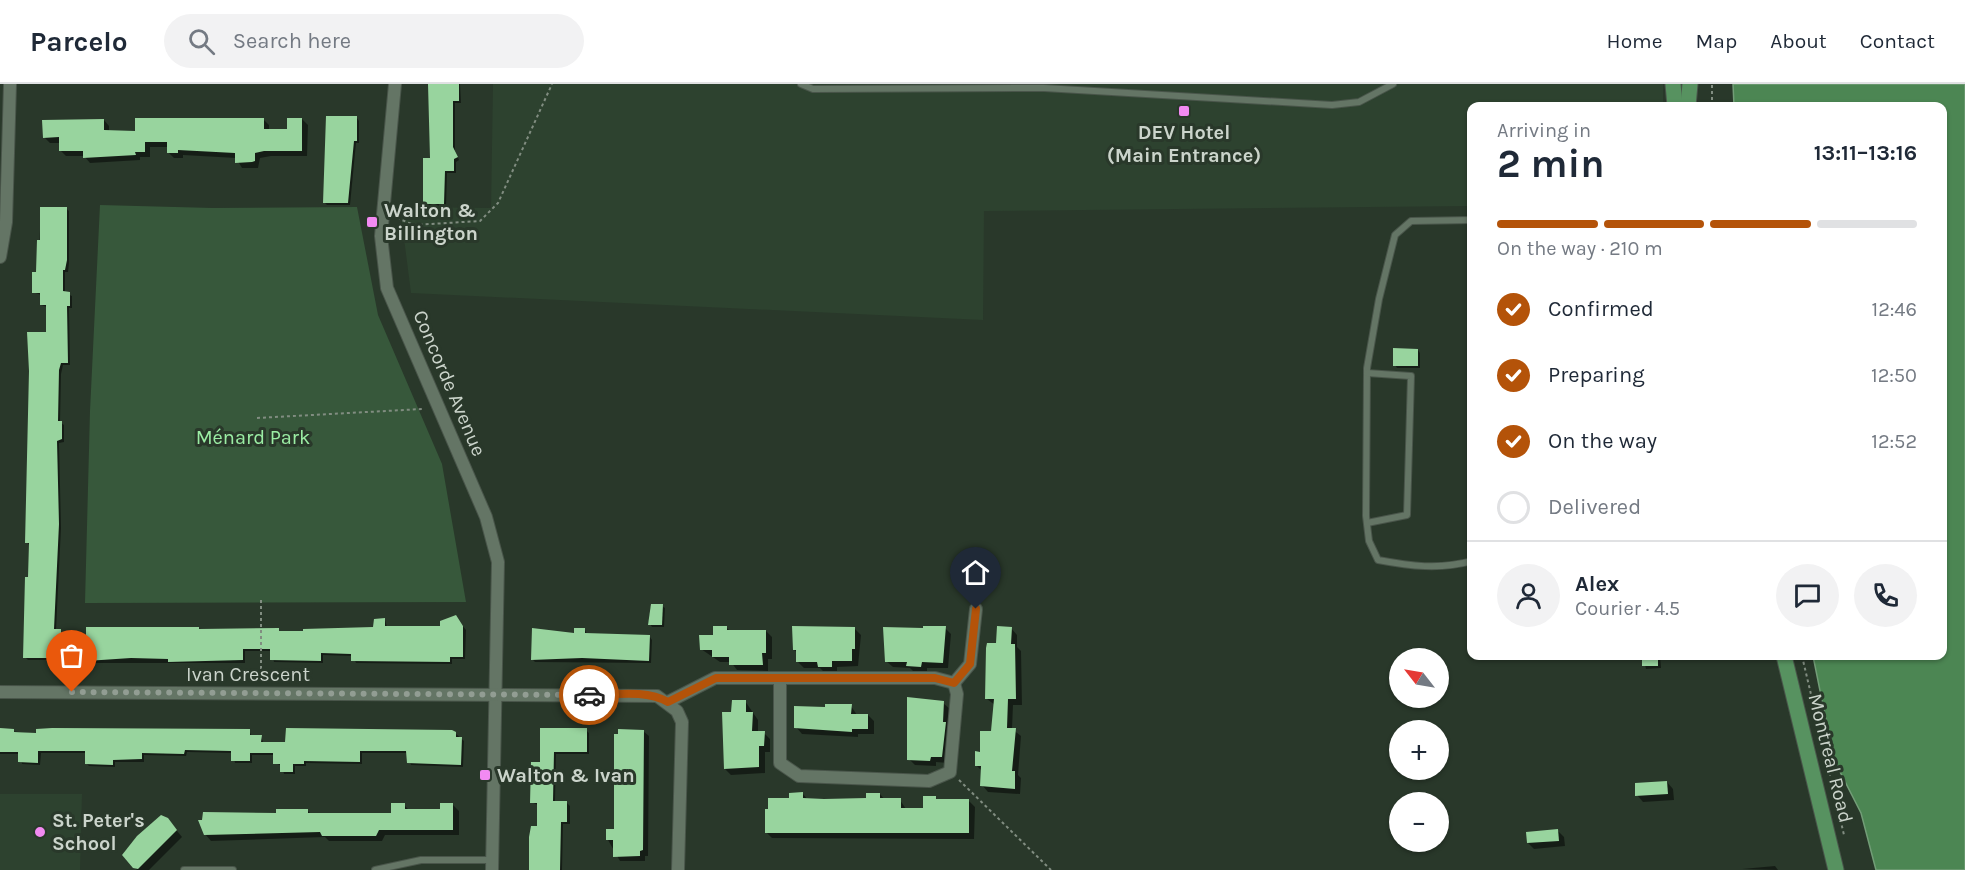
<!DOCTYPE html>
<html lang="en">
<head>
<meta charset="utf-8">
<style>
	:root { --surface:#fff; --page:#f2f2f3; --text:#1f2937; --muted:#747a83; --line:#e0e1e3; --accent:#b45309 }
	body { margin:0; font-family:Karla,sans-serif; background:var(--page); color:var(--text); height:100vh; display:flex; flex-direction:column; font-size:22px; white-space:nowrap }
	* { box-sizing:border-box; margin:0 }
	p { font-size:20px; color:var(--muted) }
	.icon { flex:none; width:33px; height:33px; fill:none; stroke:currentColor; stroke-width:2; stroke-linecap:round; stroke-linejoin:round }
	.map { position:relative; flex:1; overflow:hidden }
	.drawer { position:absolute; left:1467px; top:18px; width:480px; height:558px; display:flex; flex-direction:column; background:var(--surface); border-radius:12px; box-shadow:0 2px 4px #0004 }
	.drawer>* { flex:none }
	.needle { width:39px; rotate:301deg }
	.controls { position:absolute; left:1389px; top:564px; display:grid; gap:12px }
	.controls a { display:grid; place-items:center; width:60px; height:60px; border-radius:50%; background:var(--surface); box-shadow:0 2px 4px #0004; font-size:30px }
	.pin { position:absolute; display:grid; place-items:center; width:51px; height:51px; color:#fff; margin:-62px -26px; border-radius:50% 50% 50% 0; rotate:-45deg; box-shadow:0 0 6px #0007 }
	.pin .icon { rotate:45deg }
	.courier { position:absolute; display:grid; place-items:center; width:60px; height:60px; margin:-30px; border:4px solid #b45309; border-radius:50%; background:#fff; color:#222; box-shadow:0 2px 8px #0007 }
	.summary em { font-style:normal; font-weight:700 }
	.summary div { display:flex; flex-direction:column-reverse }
	.summary { display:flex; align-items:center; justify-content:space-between; height:102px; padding:0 30px }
	h1 { font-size:39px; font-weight:700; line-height:45px }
	.bar { display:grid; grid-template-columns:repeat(4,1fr); gap:9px 6px; align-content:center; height:72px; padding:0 30px }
	.bar i { height:8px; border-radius:4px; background:var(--line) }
	.bar .selected { background:var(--accent) }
	.bar p { grid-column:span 4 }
	.line { display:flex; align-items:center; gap:15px; padding:0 30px; border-top:2px solid var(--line) }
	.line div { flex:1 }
	.round { display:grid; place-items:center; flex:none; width:63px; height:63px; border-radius:32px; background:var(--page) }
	ol { padding:0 30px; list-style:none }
	li { display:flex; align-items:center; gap:18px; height:66px }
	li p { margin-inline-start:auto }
	li .icon { padding:6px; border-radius:50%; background:var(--accent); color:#fff; stroke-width:4 }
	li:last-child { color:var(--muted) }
	li i { width:33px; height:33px; border:3px solid var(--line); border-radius:50% }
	header { display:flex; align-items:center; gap:36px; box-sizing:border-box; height:84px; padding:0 30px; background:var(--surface); border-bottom:2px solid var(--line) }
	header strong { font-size:28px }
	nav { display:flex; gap:33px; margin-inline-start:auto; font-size:21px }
	.search { width:420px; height:54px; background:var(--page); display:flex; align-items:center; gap:15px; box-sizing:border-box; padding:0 21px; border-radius:33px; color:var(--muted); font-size:22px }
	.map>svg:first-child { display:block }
</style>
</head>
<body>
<header>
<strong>Parcelo</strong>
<div class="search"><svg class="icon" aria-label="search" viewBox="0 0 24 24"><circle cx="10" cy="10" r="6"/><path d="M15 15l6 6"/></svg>Search here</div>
<nav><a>Home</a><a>Map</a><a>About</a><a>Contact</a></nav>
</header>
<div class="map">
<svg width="1965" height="786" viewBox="0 0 1965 786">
	<rect width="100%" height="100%" fill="#29382a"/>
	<g fill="#2d422f">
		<path d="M493 0H1663V22H1472L1471 122 984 127 983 236 411 209 400 123 491 124Z"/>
		<path d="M0 710H82L80 786H0Z"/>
	</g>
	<path fill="#37583b" d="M100 121 212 124 357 123 378 231 442 380 466 518 85 519 90 327Z"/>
	<path fill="#4c8653" stroke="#729d77" stroke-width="1.5" d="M1733 0H1965V786H1876L1861 729 1834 676 1813 572H1942V22H1734Z"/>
	<g fill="#0007">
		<path d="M430 0H460L461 19H455V67L459 76 456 78V89H447L446 122H428L425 119 432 75Z"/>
		<path d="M357 34 359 37V59H356L350 121H327L325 119Z"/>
		<path d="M263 35 269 41V47H288L302 35 308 41 307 72H271L260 74 258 84H242L236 74 183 71V74H174L168 68 169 63H150V73H140V76L90 79 84 72H66L60 66V59H50L44 53 104 36 109 42V48H137Z"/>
		<path d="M41 124H66L69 127V179L68 188H65V209L72 212V224H69L70 281H63L61 290 60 338 64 341V358L59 359 61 444 56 546 63 549V561H57V576H28L25 573 30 494V462L27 458 48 249 47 223 41 221V211L33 208 38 190Z"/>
		<path d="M1418 266 1420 269V284H1397L1395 281Z"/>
		<path d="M662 522 665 524 664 543H652L650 540Z"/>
		<path d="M385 536 387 543 442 544 458 536 466 546 465 575H452V580L356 579 353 572 323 571V579L274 578 271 567H245V579H90L87 576 199 544 201 547 278 546 281 549 374 544Z"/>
		<path d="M726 543 730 547H766L772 553V575H768V587L737 586 731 578H720L701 565Z"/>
		<path d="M854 544 861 551 858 582 837 583V588L825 589 820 584H804L798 578V569L794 566Z"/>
		<path d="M885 544H945L951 550 948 584H927V588H914L910 584 893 583 886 577Z"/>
		<path d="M1011 544 1017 551V563L1021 567 1022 621H1013L1012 645 1021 652 1018 691 1021 694 1020 710 988 708 982 701V687L976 681 992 649 995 621 987 615 998 561Z"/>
		<path d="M585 546 587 550 650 553 652 556 651 579 535 578 533 576Z"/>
		<path d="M1643 572H1660L1661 584 1646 585Z"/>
		<path d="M745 617 758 636V649H764L770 655V668H765V689L731 691 725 685 733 629Z"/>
		<path d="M943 619 950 625 948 679 936 678V682L915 681 909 675Z"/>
		<path d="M851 622 857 631H868L874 637V650H858V653L802 650 796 643V624Z"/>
		<path d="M0 646 37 650 249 646 252 653H261L264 660 455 649 464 657 463 683 411 681 407 669H362V680L306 679V682H295V690H284L282 682 275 679V671H252V679H235L233 669 187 668 186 672 144 671V678H115V683L89 682 86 679 87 669H41L40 681 22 680 20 670H0Z"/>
		<path d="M542 646H586L589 649V670H556L555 718 567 719 570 722V740H563L562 786H530L538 743V721L531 718 541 679Z"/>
		<path d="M643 647 649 652 648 772H645V777H620L608 756 615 746 619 651Z"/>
		<path d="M1667 698 1673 705 1674 716 1643 718 1637 711Z"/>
		<path d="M803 710 808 716 867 715 880 710 885 716H900L906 725H925L935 713 938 717 968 716 975 723 974 755 772 754 766 748 790 715Z"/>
		<path d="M404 721 410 727H441L453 721 459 727V751H385L382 757H329L325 753 211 757 205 750 277 730 307 726 311 730 393 731Z"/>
		<path d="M173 742 182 753 149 786H137L124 771Z"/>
		<path d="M1558 747 1564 753 1565 762 1534 765 1528 759Z"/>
		<path d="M1775 782 1778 786 1742 785Z"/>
	</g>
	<g fill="#98d49e">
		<path d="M428 0H459V17H453V63L458 73 454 75V87H445L444 120H423V74H430Z"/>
		<path d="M326 32H357V57H354L348 119H323Z"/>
		<path d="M135 34H264V45H287V34H302V67H264L255 69V77L252 78 235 79V69L178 66V69H167V58H145V68H135L136 71 83 74V67H59V53L43 54 42 36 104 35V46L135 47Z"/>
		<path d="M40 123H67V176L65 186H63V207L70 208V222H67L68 279H61L59 286 58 337H62V355L57 357 59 440 54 545H61V559H55V574H23L25 493H28L29 459H25L29 287 27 248H46V221H40V209H32V188H36L37 156H40Z"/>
		<path d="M1393 264 1418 265V282H1393Z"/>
		<path d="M651 520H663L662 541H648Z"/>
		<path d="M456 531 463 542V573H450V578L351 577V570L321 569V577L270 576V565H243V576L168 578V575L131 574 86 577V543H199V545L279 544V547H303V545L373 543 374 535 385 534V542H440V537Z"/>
		<path d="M713 542H727V546H766V569H762L763 581H729V573H712V566H700L699 551H713Z"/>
		<path d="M792 542 855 543V565H852V577H832V583H818L817 578H796V566H793Z"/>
		<path d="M923 542H946L943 579 922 578 921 583 906 582 907 578H885L883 543 923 544Z"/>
		<path d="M997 542 1012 543 1011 560H1015L1016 615H1008L1007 644H1016L1012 687H1015V705L980 702 981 682H975V667L980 668V647H991L994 615H985L986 564 987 559H996Z"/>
		<path d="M532 544 574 549V544H585V549L650 551 649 577 582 574 531 576Z"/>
		<rect x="1642" y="572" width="16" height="10"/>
		<path d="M907 613 944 617 943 638H946L942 673H931L930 677 907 676Z"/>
		<path d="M732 616H746V628H753L752 647H765L764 662H759V683L724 685 722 628H731Z"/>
		<path d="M825 620H852L851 630H868V645H852V648L794 644V622L825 623Z"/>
		<path d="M0 644 14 645V648L36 649V645L52 644 250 645V651H262L261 658H285L286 644 452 646 456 648V653H462L461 681 407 679 406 667H360V678L304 677V680H293V688H280V680H273V669H250V677H231V667L185 666 184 670 142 669V675L113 676V681L85 680V667H38V679L18 678V668H0Z"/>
		<path d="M540 644H587V668H554L553 717H567V738H561L560 786H529V753L531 742H537V719H530L531 678H540Z"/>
		<path d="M618 645 644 646 643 766 640 767V772L613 773V756H606V745H614V650H618Z"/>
		<path d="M1667 697 1668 710 1635 712V699Z"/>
		<path d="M803 708V714L824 715 866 714V709H880V714H901V724H923V712H936V715H969V749H765V725H768V714H789V709Z"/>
		<path d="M391 719H405V725H440V719H453V746H379L376 752H322L320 748 204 751 198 736H202L203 728 276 729V725H308V729H391Z"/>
		<path d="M161 731 168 734 177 746 138 785 133 784 122 771 137 752Z"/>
		<path d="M1558 745 1559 757 1527 759 1526 748Z"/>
	</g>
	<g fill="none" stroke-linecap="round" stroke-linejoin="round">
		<defs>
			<g id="service">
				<path d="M801 0 813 5 1044 4 1332 21 1359 18 1393 0"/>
				<path d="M1472 136 1411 137 1395 151 1379 215 1367 284 1366 432 1369 457 1378 476C1410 482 1439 486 1472 477"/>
				<path d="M1367 289 1411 292 1407 431 1367 439"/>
				<path d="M184 786H233"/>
				<path d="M375 786 421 776H492"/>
			</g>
			<g id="minor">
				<path d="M395 0 381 152 387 204 486 433 498 478 492 786"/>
				<path d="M0 173 6 138 10 0"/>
				<path d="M954 599 970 580 976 525"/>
				<path d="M0 608 657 612 677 627 682 638 678 786"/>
				<path d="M668 618 715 594H935L954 599 957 610 950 688 929 697 799 692 780 679V596"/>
			</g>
			<g id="primary">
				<path d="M1673 0 1675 22"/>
				<path d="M1688 22 1690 0"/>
				<path d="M1784 572 1836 786"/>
			</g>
		</defs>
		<use href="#service" stroke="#49554a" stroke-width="8"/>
		<use href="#minor" stroke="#49554a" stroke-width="14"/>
		<use href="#primary" stroke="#49554a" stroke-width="17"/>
		<g stroke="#818d81" stroke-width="2" stroke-dasharray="3 3" stroke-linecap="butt">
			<path d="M1712 22V0"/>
			<path d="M397 134 414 141 480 137 498 119 552 0"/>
			<path d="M257 334 422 325"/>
			<path d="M261 516V593"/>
			<path d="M1802 572 1844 751"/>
			<path d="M959 696 1051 786"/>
		</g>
		<use href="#service" stroke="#647565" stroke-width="6"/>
		<use href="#minor" stroke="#647565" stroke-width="12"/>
		<use href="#primary" stroke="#579260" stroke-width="15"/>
	</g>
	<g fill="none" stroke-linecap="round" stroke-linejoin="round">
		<path stroke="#929d93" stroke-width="6" stroke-dasharray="0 10.8" d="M72 608 589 611"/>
		<path stroke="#b45309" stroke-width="8" d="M589 611C614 611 645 605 668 618L716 594H935L954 599 970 580 976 525"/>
	</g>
	<g fill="#f28af2" stroke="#29382a" stroke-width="2">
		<rect x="1178" y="21" width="12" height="12" rx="3"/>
		<rect x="366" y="132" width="12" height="12" rx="3"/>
		<rect x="479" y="685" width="12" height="12" rx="3"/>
		<circle cx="40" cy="748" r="6"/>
	</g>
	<g text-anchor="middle" stroke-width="6" stroke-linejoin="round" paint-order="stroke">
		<g font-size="20" font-weight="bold" fill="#cbd4cb" stroke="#29382a" text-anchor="start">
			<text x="1184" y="55" text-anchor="middle">DEV Hotel<tspan x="1184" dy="23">(Main Entrance)</tspan></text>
			<text x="384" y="133">Walton &amp;<tspan x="384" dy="23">Billington</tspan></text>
			<text x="497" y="698">Walton &amp; Ivan</text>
			<text x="52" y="743">St. Peter's<tspan x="52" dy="23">School</tspan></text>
		</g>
		<g font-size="20" fill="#cbd4cb" stroke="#29382a">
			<text transform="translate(450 299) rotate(67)" y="7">Concorde Avenue</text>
			<text x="248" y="597">Ivan Crescent</text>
			<text transform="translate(1831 674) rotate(76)" y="7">Montreal Road</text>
		</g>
		<g font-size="20" fill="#9beda4" stroke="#29382a">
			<text x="253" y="360">Ménard Park</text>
		</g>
	</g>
</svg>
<div class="controls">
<a><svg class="needle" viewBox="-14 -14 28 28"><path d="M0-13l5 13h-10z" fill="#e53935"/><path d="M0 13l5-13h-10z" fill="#747a83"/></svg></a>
<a>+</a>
<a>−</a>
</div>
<div class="pin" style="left:72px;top:608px;background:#ea580c"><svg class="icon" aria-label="bag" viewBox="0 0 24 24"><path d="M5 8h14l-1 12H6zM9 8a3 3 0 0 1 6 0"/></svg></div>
<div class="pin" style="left:976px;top:525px;background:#1f2937"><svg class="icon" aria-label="home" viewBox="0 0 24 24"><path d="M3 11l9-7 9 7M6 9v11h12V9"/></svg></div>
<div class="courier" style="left:589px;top:611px"><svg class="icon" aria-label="car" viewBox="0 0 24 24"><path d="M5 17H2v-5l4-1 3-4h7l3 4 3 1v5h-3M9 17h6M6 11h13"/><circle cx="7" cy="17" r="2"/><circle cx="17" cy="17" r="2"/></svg></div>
<section class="drawer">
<div class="summary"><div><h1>2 min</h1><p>Arriving in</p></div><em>13:11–13:16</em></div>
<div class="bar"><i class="selected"></i><i class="selected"></i><i class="selected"></i><i></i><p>On the way · 210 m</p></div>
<ol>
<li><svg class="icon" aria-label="check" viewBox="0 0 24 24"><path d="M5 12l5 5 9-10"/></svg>Confirmed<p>12:46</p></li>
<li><svg class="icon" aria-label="check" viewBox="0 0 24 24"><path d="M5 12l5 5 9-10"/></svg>Preparing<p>12:50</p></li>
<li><svg class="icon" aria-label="check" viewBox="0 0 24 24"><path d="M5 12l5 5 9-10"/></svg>On the way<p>12:52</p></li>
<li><i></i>Delivered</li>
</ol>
<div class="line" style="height:108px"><a class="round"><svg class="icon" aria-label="person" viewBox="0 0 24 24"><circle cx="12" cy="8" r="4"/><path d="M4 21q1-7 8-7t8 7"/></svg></a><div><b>Alex</b><p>Courier · 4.5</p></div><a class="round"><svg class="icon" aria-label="chat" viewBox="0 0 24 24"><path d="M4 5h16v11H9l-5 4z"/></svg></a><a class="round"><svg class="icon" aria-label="phone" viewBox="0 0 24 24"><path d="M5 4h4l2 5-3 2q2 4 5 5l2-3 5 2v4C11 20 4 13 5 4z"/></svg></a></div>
</section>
</div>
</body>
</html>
